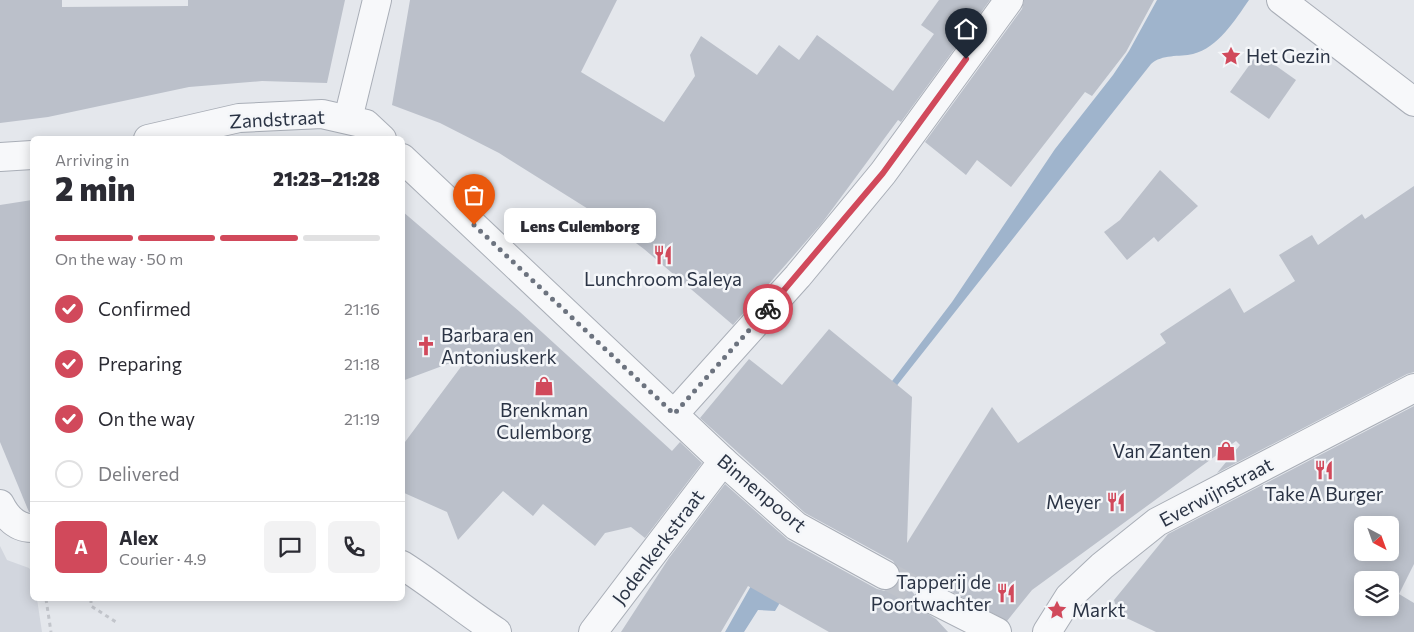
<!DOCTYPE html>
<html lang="en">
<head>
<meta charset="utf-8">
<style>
	:root { --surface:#fff; --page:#f2f2f3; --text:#2b2b33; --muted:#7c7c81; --line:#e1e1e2; --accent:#d1495b }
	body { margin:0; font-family:Commissioner,sans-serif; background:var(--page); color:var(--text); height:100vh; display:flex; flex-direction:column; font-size:19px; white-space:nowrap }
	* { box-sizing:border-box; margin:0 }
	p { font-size:16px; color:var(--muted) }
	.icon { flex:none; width:28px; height:28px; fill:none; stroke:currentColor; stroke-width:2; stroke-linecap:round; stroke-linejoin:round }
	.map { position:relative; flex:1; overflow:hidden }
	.panel { position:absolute; left:30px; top:136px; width:375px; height:465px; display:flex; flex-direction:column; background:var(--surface); border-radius:8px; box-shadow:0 2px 12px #0003 }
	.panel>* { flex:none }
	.needle { width:32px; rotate:139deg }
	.buttons { position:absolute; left:1354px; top:516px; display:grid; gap:10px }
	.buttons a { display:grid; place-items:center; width:45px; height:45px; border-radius:8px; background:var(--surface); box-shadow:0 2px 12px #0003; font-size:25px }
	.pin { position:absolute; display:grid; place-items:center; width:42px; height:42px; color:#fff; margin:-51px -21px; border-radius:50% 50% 50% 0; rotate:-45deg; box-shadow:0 0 5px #0007 }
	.pin .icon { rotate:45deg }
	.courier { position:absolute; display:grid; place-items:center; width:50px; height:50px; margin:-25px; border:4px solid #d1495b; border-radius:50%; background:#fff; color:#222; box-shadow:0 1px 6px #0007 }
	.bubble { position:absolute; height:35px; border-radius:8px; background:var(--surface); box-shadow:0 2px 12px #0003; font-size:16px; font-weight:800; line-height:35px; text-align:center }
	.head em { font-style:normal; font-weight:800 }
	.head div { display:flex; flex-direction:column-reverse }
	.head { display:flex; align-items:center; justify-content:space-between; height:85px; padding:0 25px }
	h1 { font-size:32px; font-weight:800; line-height:38px }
	.bar { display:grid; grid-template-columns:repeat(4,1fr); gap:8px 5px; align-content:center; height:60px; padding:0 25px }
	.bar i { height:6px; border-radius:4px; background:var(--line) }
	.bar .on { background:var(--accent) }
	.bar p { grid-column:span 4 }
	.line { display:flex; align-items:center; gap:12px; padding:0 25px; border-top:1px solid var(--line) }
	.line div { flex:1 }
	.round { display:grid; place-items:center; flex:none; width:52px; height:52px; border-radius:8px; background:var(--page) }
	ol { padding:0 25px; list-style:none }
	li { display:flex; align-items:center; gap:15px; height:55px }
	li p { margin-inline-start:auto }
	li .icon { padding:5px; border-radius:50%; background:var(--accent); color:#fff; stroke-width:4 }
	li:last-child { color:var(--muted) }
	li i { width:28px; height:28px; border:2px solid var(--line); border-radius:50% }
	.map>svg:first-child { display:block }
</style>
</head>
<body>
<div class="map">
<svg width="1414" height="632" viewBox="0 0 1414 632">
	<rect width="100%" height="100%" fill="#e4e7ec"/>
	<path fill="#d2d6de" d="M0 546 7 560 29 568 32 573V599H37L42 632H0Z"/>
	<g fill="#9fb4cc">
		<path d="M1157 0H1249C1235 20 1218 48 1193 54 1179 57 1162 54 1151 64L804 503 845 443 952 302 1055 149 1113 75 1129 51Z"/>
		<path d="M779 536 808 552 778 606 775 611 758 610 744 632H725Z"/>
	</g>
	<g fill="#bbc0ca" fill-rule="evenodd">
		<path d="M0 0H62V7L188 6V0H345L327 83 262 81 189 87 48 117 0 123Z"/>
		<path d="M410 0H617L581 72 664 122 695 76 690 55 701 36 757 75 779 45 799 60 817 35 893 91 934 34 921 25 939 0H990L901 122 898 120 822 223 733 325 644 249 601 217 499 153 440 123 392 105Z"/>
		<path d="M1024 0H1154L1126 52 1092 96 1085 92 1011 187 977 160 966 175 925 142 1022 9Z"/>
		<path d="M1258 53 1296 80 1269 119 1230 92Z"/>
		<path d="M1160 170 1198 206 1158 242 1154 237 1127 260 1104 232 1120 220Z"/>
		<path d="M1414 186V372L1407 374 1217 473 1240 445 1236 441 1032 590 1007 621 937 584H925L900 572 893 561 805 513 700 418 749 359 782 385 829 329 912 397 907 543 992 407 1018 443 1166 343 1160 334 1230 288 1244 313 1295 281 1279 255 1312 235 1318 245 1362 214 1365 219Z"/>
		<path d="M32 200V512H29L0 442V205Z"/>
		<path d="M402 211 520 312 672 451 680 442 702 463 645 538 631 527 605 533 595 546 543 504 533 516 503 491 458 540 447 512 402 492V446L469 356 402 381Z"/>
		<path d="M1414 406V564L1399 594 1414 603V632H1156L1118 614 1114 600 1168 534ZM1362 525H1390V552H1362ZM1362 580H1390V608H1362Z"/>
		<path d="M725 484 788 540 877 589 885 591 893 589 900 578 915 595 917 607 936 619 948 632H829L748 586 721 632H621L669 558Z"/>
	</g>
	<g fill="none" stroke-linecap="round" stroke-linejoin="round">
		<path stroke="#bfc3cb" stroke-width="28" stroke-dasharray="28 14" stroke-linecap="butt" d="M885 575 930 598"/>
		<defs>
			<g id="pedestrian">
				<path d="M723 461 796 526 885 575"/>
				<path d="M930 598 997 632"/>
			</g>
			<g id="minor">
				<path d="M1281 0 1414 102"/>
				<path d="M348 119 377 0"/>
				<path d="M148 139 239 118 322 114 366 124 382 139"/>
				<path d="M0 157 32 155"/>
				<path d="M402 158 723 461 593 632"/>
				<path d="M674 414 798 276 883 173 1009 0"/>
				<path d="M0 504C7 518 17 528 32 528"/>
				<path d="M402 565C435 586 465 611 497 632"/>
				<path d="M1047 632 1069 597 1102 566 1157 522 1414 388"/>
			</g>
		</defs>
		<use href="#pedestrian" stroke="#a9aeb7" stroke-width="30"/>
		<use href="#minor" stroke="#a9aeb7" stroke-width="30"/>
		<g stroke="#c2c5cb" stroke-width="3" stroke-dasharray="4 4" stroke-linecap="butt">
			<path d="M46 599 51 632"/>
			<path d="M91 599V606L116 622"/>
		</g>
		<use href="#pedestrian" stroke="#f7f8fa" stroke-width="28"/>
		<use href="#minor" stroke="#f7f8fa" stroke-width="28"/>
	</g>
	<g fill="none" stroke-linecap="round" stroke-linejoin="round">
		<path stroke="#6c737f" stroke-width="5" stroke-dasharray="0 9" d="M474 225 674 414 768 309"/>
		<path stroke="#d1495b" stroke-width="6" d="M768 309 883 173 966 59"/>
	</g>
	<defs>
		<symbol id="sight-bare" viewBox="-9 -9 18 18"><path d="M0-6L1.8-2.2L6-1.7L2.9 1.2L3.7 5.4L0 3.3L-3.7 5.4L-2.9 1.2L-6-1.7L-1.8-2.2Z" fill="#d1495b" stroke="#f4f6f9" stroke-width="2.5" paint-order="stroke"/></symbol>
		<symbol id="restaurant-bare" viewBox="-9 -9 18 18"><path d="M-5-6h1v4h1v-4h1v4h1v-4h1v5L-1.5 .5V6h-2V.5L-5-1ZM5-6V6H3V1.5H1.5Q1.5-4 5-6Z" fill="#d1495b" stroke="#f4f6f9" stroke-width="2.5" paint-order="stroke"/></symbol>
		<symbol id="church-bare" viewBox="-9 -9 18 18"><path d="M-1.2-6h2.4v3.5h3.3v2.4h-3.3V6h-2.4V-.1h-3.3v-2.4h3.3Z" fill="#d1495b" stroke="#f4f6f9" stroke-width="2.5" paint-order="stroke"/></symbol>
		<symbol id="shop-bare" viewBox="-9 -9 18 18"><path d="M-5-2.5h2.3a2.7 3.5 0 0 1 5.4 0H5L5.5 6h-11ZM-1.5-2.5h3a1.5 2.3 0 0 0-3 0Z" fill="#d1495b" stroke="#f4f6f9" stroke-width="2.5" paint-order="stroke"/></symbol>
	</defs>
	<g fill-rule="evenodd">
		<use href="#sight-bare" x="1217" y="42" width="28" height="28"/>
		<use href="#restaurant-bare" x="649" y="241" width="28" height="28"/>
		<use href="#church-bare" x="412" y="332" width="28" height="28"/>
		<use href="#shop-bare" x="530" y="372" width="28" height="28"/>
		<use href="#shop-bare" x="1212" y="437" width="28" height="28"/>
		<use href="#restaurant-bare" x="1310" y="456" width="28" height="28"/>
		<use href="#restaurant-bare" x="1102" y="488" width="28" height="28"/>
		<use href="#restaurant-bare" x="992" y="579" width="28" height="28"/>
		<use href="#sight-bare" x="1043" y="596" width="28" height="28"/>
	</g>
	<g text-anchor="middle" stroke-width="5" stroke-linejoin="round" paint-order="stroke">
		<g font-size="19" fill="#2b3445" stroke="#f4f6f9" text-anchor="start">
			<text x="1246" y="63">Het Gezin</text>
			<text x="663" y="286" text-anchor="middle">Lunchroom Saleya</text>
			<text x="441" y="342">Barbara en<tspan x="441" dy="22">Antoniuskerk</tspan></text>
			<text x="544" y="417" text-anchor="middle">Brenkman<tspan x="544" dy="22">Culemborg</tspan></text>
			<text x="1211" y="458" text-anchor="end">Van Zanten</text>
			<text x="1324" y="501" text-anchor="middle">Take A Burger</text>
			<text x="1101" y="509" text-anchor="end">Meyer</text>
			<text x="991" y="589" text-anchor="end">Tapperij de<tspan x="991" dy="22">Poortwachter</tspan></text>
			<text x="1072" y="617">Markt</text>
		</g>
		<g font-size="19" fill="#2b3445" stroke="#f4f6f9">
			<text transform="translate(277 119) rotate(-3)" y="7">Zandstraat</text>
			<text transform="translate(1216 492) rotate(-28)" y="7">Everwijnstraat</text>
			<text transform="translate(762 493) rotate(40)" y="7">Binnenpoort</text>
			<text transform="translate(658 547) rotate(-53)" y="7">Jodenkerkstraat</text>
		</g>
	</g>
</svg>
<div class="buttons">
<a><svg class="needle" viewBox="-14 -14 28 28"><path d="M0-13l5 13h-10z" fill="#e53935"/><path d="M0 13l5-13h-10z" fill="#7c7c81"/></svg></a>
<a><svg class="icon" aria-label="layers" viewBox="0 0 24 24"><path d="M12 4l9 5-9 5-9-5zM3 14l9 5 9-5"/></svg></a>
</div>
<div class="pin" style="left:474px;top:225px;background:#ea580c"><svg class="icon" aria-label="bag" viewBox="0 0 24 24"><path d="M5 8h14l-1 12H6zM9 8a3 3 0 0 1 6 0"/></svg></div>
<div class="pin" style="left:966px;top:59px;background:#1f2937"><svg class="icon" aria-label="home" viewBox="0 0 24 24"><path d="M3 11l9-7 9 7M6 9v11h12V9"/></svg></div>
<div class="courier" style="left:768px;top:309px"><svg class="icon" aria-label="bike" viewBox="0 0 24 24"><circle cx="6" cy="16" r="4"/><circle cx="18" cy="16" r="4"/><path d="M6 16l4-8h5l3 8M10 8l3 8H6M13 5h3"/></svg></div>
<div class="bubble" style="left:504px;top:208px;width:152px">Lens Culemborg</div>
<section class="panel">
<div class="head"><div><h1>2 min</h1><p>Arriving in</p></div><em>21:23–21:28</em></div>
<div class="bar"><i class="on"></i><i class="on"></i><i class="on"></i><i></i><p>On the way · 50 m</p></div>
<ol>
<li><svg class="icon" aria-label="check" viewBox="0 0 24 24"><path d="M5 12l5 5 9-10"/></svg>Confirmed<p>21:16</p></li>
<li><svg class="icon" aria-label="check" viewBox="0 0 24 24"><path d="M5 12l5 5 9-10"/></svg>Preparing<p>21:18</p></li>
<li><svg class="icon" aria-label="check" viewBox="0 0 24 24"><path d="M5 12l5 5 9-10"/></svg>On the way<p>21:19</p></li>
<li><i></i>Delivered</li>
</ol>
<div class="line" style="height:90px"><b class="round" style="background:var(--accent);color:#fff">A</b><div><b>Alex</b><p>Courier · 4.9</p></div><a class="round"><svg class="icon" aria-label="chat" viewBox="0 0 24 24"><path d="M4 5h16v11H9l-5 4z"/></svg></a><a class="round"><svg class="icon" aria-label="phone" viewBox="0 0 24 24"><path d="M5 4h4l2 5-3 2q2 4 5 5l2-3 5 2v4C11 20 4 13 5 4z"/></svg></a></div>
</section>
</div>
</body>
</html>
